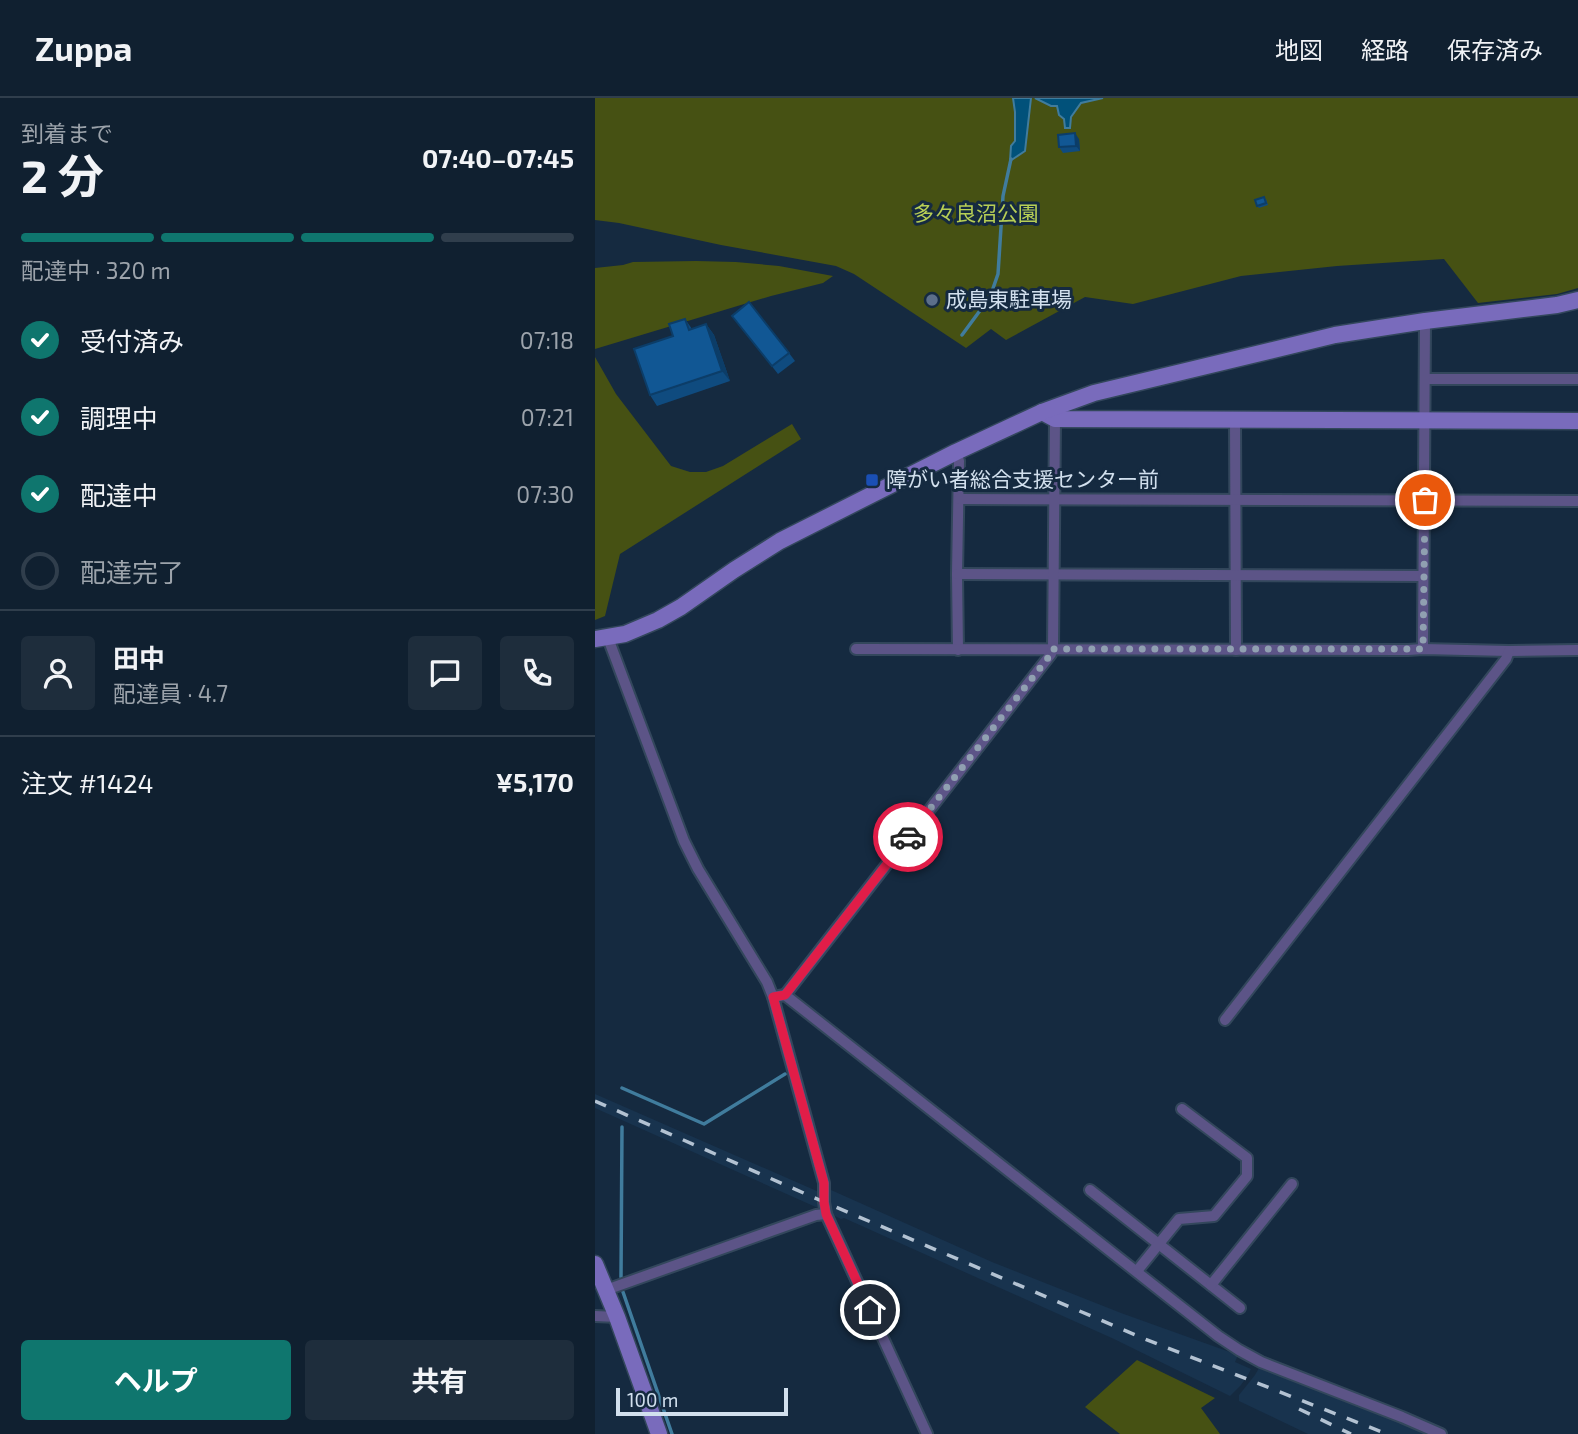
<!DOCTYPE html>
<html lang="ja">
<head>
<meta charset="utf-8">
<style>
	:root { --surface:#102030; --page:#1e2d3c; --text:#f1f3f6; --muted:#9ca3ab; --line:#303e4c; --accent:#0f766e }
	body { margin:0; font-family:"Exo 2","Noto Sans JP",sans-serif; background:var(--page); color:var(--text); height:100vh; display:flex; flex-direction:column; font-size:26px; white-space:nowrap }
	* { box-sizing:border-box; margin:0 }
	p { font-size:23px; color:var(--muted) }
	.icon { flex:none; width:38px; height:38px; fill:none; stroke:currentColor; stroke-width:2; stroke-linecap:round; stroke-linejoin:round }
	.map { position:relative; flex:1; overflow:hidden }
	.details { display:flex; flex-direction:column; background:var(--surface); width:595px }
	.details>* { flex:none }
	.scale { position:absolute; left:21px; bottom:18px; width:172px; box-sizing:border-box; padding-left:7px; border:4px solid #d2e0ee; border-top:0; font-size:19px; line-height:24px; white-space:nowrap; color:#d2e0ee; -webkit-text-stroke:5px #152a40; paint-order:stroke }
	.pin { position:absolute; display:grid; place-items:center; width:60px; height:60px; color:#fff; margin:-30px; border:4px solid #fff; border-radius:50%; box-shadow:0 2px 7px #0007 }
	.courier { position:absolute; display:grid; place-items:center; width:70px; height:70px; margin:-35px; border:5px solid #e11d48; border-radius:50%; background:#fff; color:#222; box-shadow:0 2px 9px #0007 }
	.summary em { font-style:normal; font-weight:700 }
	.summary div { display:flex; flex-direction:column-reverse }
	.summary { display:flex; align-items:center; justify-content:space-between; height:119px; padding:0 21px }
	h1 { font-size:46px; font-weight:700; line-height:52px }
	.bar { display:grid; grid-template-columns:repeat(4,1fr); gap:10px 7px; align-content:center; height:84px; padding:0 21px }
	.bar i { height:9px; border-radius:5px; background:var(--line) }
	.bar .on { background:var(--accent) }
	.bar p { grid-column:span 4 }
	.line { display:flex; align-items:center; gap:18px; padding:0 21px; border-top:2px solid var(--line) }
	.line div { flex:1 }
	.round { display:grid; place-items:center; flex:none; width:74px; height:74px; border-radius:7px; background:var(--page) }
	ol { padding:0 21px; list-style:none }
	li { display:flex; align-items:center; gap:21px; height:77px }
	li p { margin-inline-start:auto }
	li .icon { padding:7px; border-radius:50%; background:var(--accent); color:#fff; stroke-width:4 }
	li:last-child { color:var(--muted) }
	li i { width:38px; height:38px; border:4px solid var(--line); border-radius:50% }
	.cta { display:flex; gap:14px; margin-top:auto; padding:14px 21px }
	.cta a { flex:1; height:80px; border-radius:7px; background:var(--accent); color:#fff; font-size:28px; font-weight:700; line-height:80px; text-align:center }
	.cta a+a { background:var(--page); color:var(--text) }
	header { display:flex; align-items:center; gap:42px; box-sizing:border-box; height:98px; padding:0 35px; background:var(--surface); border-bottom:2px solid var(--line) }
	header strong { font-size:33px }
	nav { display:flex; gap:38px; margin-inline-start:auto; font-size:24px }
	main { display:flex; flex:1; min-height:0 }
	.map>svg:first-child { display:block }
</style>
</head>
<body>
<header>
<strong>Zuppa</strong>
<nav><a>地図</a><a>経路</a><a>保存済み</a></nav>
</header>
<main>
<section class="details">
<div class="summary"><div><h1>2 分</h1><p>到着まで</p></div><em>07:40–07:45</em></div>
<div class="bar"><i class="on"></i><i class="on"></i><i class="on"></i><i></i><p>配達中 · 320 m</p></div>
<ol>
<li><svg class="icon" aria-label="check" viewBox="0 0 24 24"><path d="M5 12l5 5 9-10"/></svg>受付済み<p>07:18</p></li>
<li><svg class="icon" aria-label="check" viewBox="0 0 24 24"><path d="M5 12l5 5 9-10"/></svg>調理中<p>07:21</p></li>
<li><svg class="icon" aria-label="check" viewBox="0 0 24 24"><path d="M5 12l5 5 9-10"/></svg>配達中<p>07:30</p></li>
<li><i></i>配達完了</li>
</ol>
<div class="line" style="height:126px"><a class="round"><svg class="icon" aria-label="person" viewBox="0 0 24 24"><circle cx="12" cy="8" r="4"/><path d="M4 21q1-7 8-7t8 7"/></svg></a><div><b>田中</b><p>配達員 · 4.7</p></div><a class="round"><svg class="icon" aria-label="chat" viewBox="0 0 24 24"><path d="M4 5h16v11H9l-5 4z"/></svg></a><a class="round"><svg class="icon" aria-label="phone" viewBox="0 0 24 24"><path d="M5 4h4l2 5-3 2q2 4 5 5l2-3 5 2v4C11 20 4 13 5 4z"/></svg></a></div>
<div class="line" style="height:91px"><div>注文 #1424</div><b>¥5,170</b></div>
<div class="cta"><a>ヘルプ</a><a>共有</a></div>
</section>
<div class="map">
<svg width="983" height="1336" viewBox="0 0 983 1336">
	<rect width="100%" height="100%" fill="#152a40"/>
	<g fill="#18334e">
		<path d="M0 996 224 1094 223 1110 0 1010Z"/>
		<path d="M236 1092 397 1164 526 1215 643 1257 640 1264 656 1271 653 1277 646 1287 635 1298 519 1241 249 1120 246 1121 238 1117 233 1109V1100Z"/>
		<path d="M668 1269 836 1336H713L644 1303V1297L660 1277 664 1270Z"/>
	</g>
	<g fill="#465113">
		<path d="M0 0H983V190L962 196 883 205 849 161 742 168 646 178 538 206 490 199 411 242 396 231 371 250 259 176 241 168 126 147 24 125 0 122Z"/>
		<path d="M101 163 141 164 184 168 238 178 228 185 176 198 0 251V170L28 167 38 164Z"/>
		<path d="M0 259 21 296 76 368 95 374H111L128 368 197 326 206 341 25 456 10 518 0 522Z"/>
		<path d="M542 1262 620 1300 606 1310 625 1336H525L490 1309Z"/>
	</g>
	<g fill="#01517a" stroke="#407c9d" stroke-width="2">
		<path d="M418 0H436L430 53 415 63 416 48 420 43V14Z"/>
		<path d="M440 0H508L486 5 476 19 475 30H470L469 21 464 17 462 8H456Z"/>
	</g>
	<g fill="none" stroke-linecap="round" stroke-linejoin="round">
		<g stroke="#407c9d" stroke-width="3.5">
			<path d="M367 237 395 199 403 176 408 98 416 61"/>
			<path d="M27 990 109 1026 190 976"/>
			<path d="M26 1179 27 1029"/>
			<path d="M28 1194 77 1336"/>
		</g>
		<defs>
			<g id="street">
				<path d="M830 281H983"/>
				<path d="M640 321 641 552"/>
				<path d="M361 354 364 363 362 476 363 552"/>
				<path d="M364 401 983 403"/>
				<path d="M362 476 828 478"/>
				<path d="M13 540 89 743 103 771 172 884 178 899 229 1085V1104L231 1116 332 1336"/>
				<path d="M261 551 813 552 828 551 914 553 983 552"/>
				<path d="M828 551 830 223"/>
				<path d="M190 897 456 556 458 551 460 321"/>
				<path d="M178 899 190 897 623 1238 644 1252 666 1264 807 1319 846 1336"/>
				<path d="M630 922 911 561 914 553"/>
				<path d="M495 1092 645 1210"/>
				<path d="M542 1173 584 1121 619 1118 652 1078V1060L587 1011"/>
				<path d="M616 1187 697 1086"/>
				<path d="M11 1192 221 1117 231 1116"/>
				<path d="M0 1218 22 1219"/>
			</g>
			<g id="secondary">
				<path d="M447 314 460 321 983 323"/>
				<path d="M0 541 30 536 63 522 86 509 139 472 185 443 361 354 447 314 499 295 524 289 740 237 830 223 962 207 983 202"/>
				<path d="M0 1166 22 1219 64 1336"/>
			</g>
		</defs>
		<use href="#street" stroke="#33475c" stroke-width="14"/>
		<use href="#secondary" stroke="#33475c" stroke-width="19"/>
		<use href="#street" stroke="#5c5487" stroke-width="10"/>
		<use href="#secondary" stroke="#796bbc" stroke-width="16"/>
		<g stroke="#b3c2d2" stroke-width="3.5" stroke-dasharray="12 12" stroke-linecap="butt">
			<path d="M0 1003 229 1104 550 1241 792 1336"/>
			<path d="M704 1311 756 1336"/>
		</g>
	</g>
	<g fill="#0f4b7f">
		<path d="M484 41 485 53 468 55 464 49Z"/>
		<path d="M671 101 673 107 664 110 662 108Z"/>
		<path d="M137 218 194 255 200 263 183 276Z"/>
		<path d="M90 221 97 231 111 226 119 237 135 283 62 308 55 297 78 238Z"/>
	</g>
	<g fill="#0c3d68">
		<path d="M480 35 484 41 485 53 481 48Z"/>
		<path d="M111 226 119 237 135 283 127 273Z"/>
	</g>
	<g fill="#115794" stroke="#0c3d68" stroke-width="2">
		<path d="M480 35 481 48 464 49 463 37Z"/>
		<path d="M669 99 671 105 662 108 660 102Z"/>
		<path d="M154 204 194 255 177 268 137 218Z"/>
		<path d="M90 221 94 232 111 226 127 273 55 297 39 251 78 238 74 226Z"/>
	</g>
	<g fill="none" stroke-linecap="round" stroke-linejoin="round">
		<path stroke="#90a0b1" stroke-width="7" stroke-dasharray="0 12.6" d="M313 739 456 556 457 551H828L830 402"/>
		<path stroke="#e11d48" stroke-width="9" d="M275 1212 231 1116 229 1104V1085L178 899 190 897 313 739"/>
	</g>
	<circle fill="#5c6f8a" stroke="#152a40" stroke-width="2.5" cx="337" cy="202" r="7"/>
	<rect fill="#1a4fb4" stroke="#152a40" stroke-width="2.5" x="270" y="375" width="14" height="14" rx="3.5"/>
	<g text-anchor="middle" stroke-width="6" stroke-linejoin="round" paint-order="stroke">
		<g font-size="21" fill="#b8cf55" stroke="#152a40">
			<text x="381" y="123">多々良沼公園</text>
		</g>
		<g font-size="21" fill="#d2e0ee" stroke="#152a40" text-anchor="start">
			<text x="351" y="209">成島東駐車場</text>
			<text x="291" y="389">障がい者総合支援センター前</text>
		</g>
	</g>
</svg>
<div class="scale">100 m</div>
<div class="pin" style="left:830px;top:402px;background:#ea580c"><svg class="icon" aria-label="bag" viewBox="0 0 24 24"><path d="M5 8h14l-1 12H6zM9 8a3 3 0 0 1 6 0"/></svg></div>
<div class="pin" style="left:275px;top:1212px;background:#1f2937"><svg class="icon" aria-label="home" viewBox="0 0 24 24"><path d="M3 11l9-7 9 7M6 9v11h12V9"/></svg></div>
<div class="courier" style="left:313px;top:739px"><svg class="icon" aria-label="car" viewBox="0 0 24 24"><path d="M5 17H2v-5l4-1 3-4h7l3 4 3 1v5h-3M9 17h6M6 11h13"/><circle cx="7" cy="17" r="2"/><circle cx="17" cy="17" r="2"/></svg></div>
</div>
</main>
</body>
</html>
